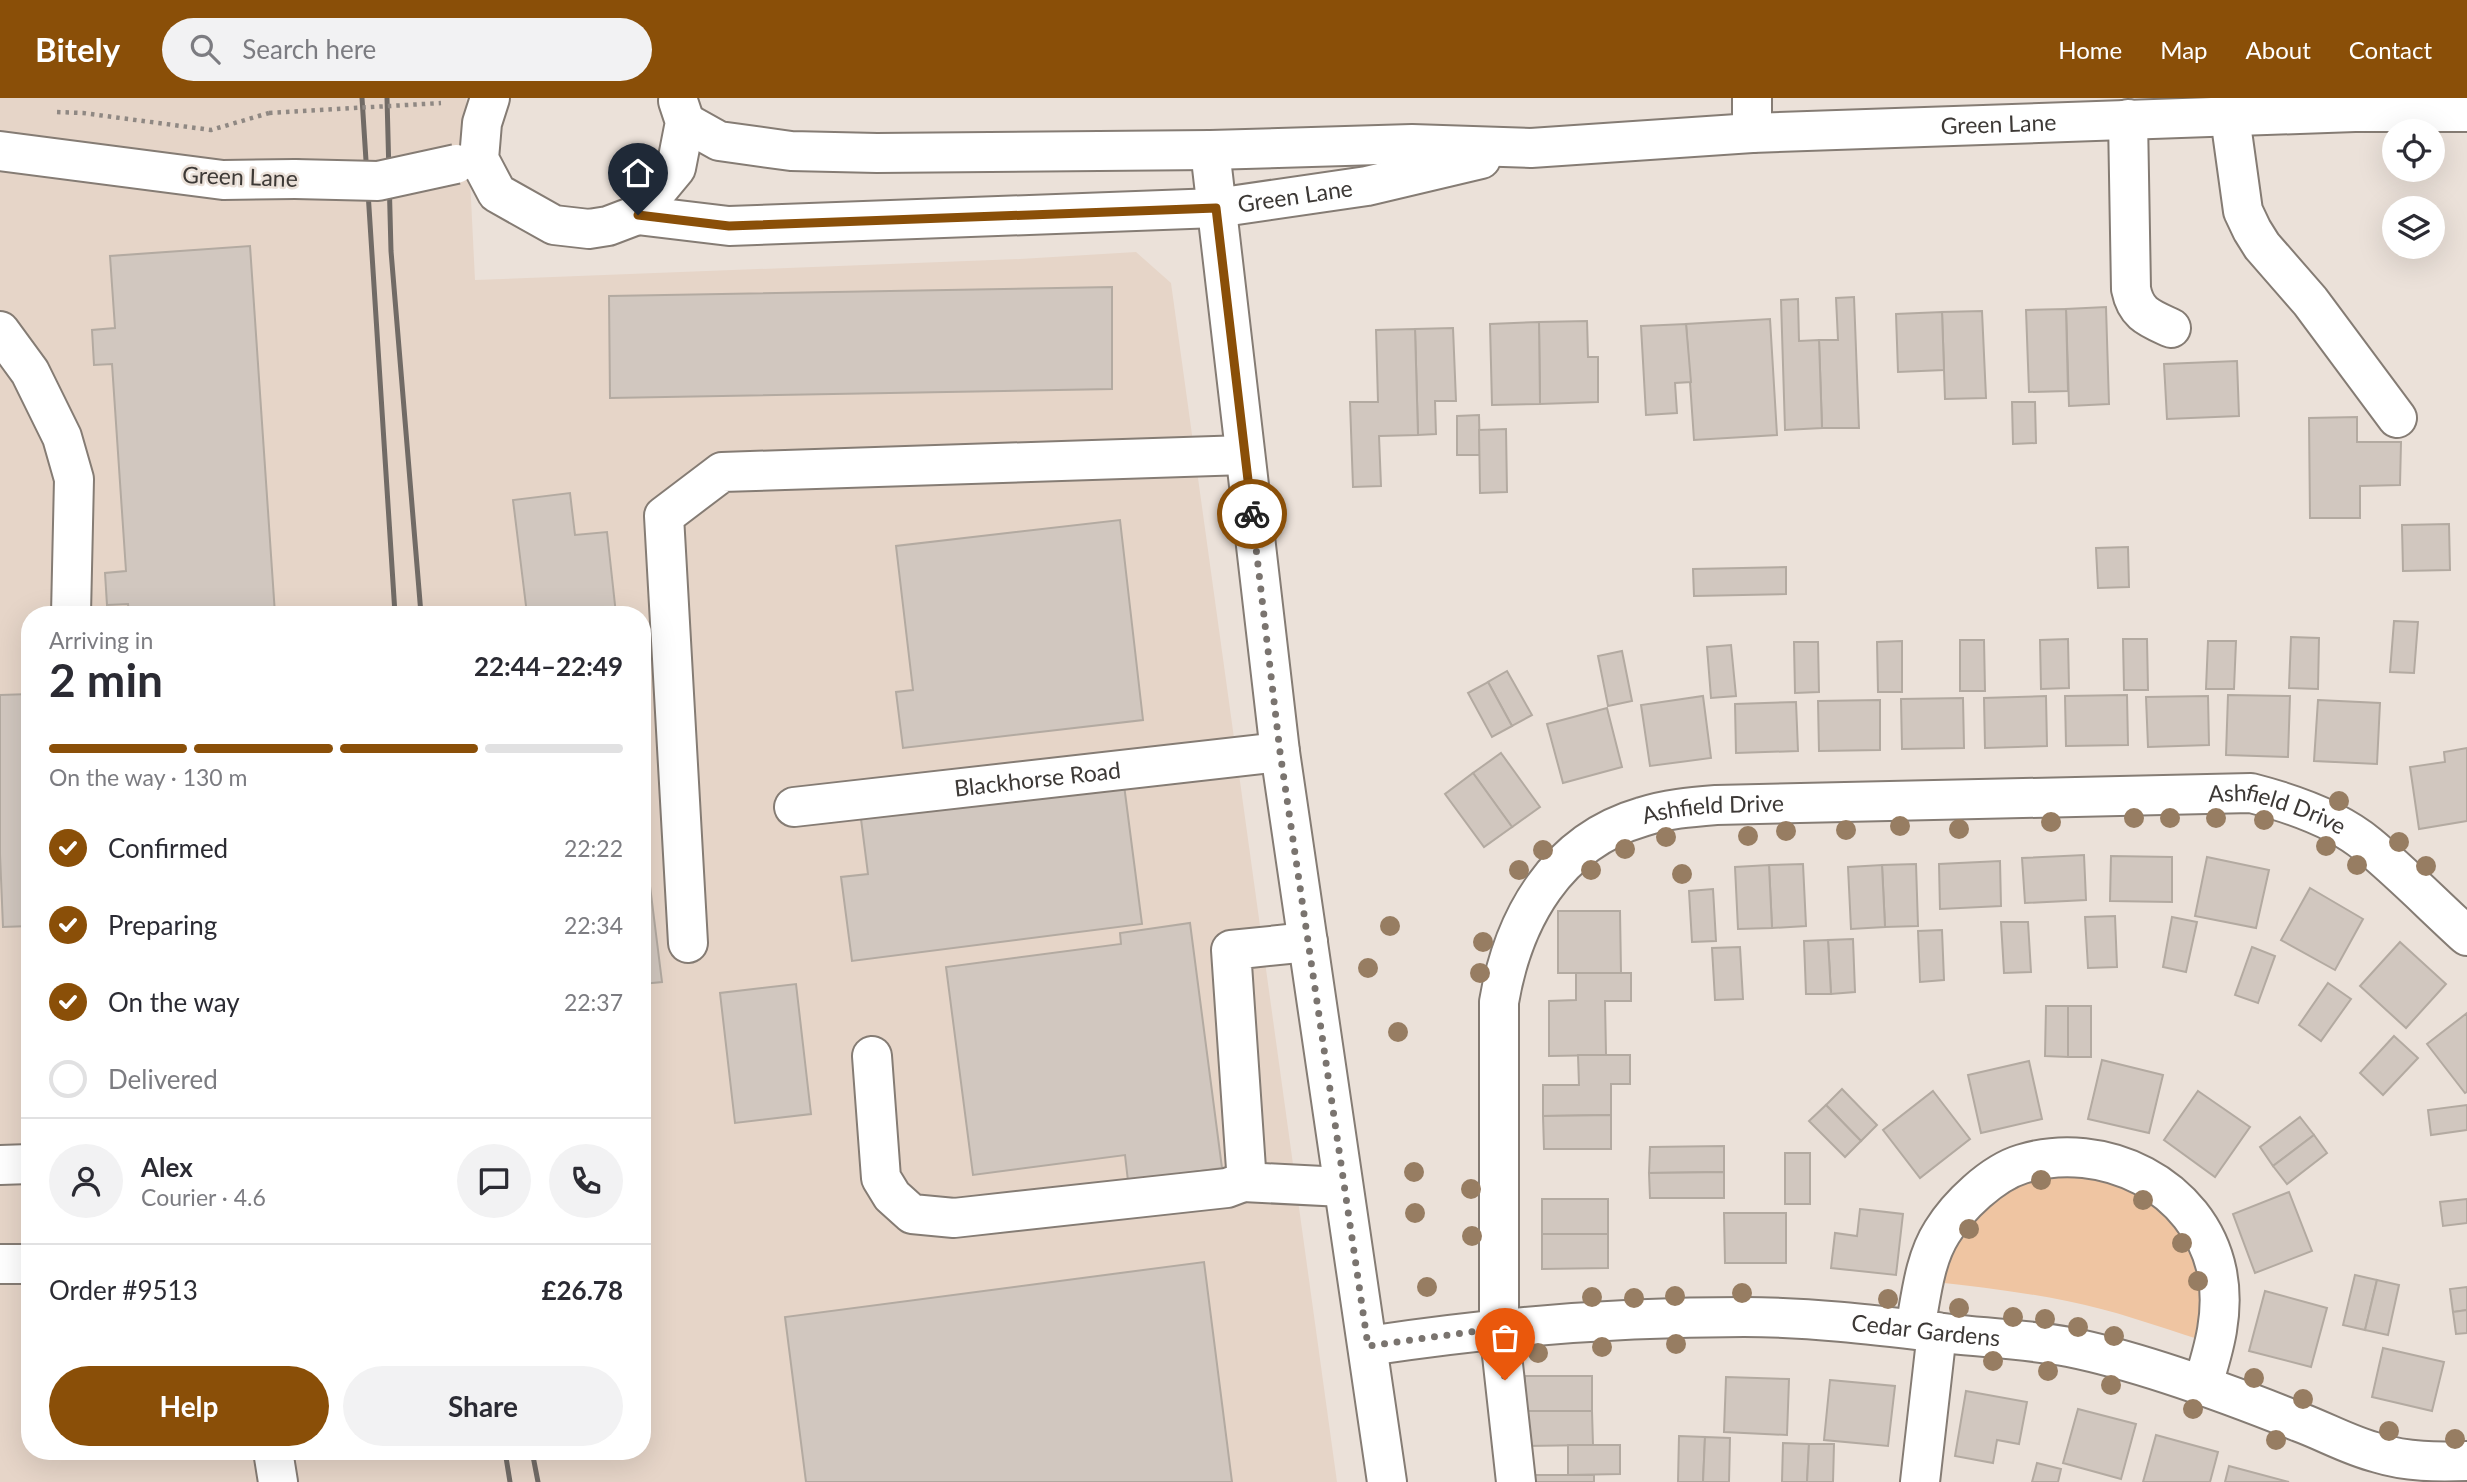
<!DOCTYPE html>
<html lang="en">
<head>
<meta charset="utf-8">
<style>
	:root { --surface:#fff; --page:#f2f2f3; --text:#2b2b33; --muted:#7c7c81; --line:#e1e1e2; --accent:#8a4f08 }
	body { margin:0; font-family:Lato,sans-serif; background:var(--page); color:var(--text); height:100vh; display:flex; flex-direction:column; font-size:26px; white-space:nowrap }
	* { box-sizing:border-box; margin:0 }
	p { font-size:23px; color:var(--muted) }
	.icon { flex:none; width:38px; height:38px; fill:none; stroke:currentColor; stroke-width:2; stroke-linecap:round; stroke-linejoin:round }
	.map { position:relative; flex:1; overflow:hidden }
	.details { position:absolute; left:21px; top:508px; width:630px; height:854px; display:flex; flex-direction:column; background:var(--surface); border-radius:28px; box-shadow:0 7px 28px #0002 }
	.details>* { flex:none }
	.controls { position:absolute; left:2382px; top:21px; display:grid; gap:14px }
	.controls a { display:grid; place-items:center; width:63px; height:63px; border-radius:50%; background:var(--surface); box-shadow:0 7px 28px #0002; font-size:35px }
	.pin { position:absolute; display:grid; place-items:center; width:60px; height:60px; color:#fff; margin:-72px -30px; border-radius:50% 50% 50% 0; rotate:-45deg; box-shadow:0 0 7px #0007 }
	.pin .icon { rotate:45deg }
	.courier { position:absolute; display:grid; place-items:center; width:70px; height:70px; margin:-35px; border:5px solid #8a4f08; border-radius:50%; background:#fff; color:#222; box-shadow:0 2px 9px #0007 }
	.headline em { font-style:normal; font-weight:700 }
	.headline div { display:flex; flex-direction:column-reverse }
	.headline { display:flex; align-items:center; justify-content:space-between; height:119px; padding:0 28px }
	h1 { font-size:46px; font-weight:700; line-height:52px }
	.bar { display:grid; grid-template-columns:repeat(4,1fr); gap:10px 7px; align-content:center; height:84px; padding:0 28px }
	.bar i { height:9px; border-radius:5px; background:var(--line) }
	.bar .active { background:var(--accent) }
	.bar p { grid-column:span 4 }
	.line { display:flex; align-items:center; gap:18px; padding:0 28px; border-top:2px solid var(--line) }
	.line div { flex:1 }
	.round { display:grid; place-items:center; flex:none; width:74px; height:74px; border-radius:37px; background:var(--page) }
	ol { padding:0 28px; list-style:none }
	li { display:flex; align-items:center; gap:21px; height:77px }
	li p { margin-inline-start:auto }
	li .icon { padding:7px; border-radius:50%; background:var(--accent); color:#fff; stroke-width:4 }
	li:last-child { color:var(--muted) }
	li i { width:38px; height:38px; border:4px solid var(--line); border-radius:50% }
	.action { display:flex; gap:14px; margin-top:auto; padding:14px 28px }
	.action a { flex:1; height:80px; border-radius:42px; background:var(--accent); color:#fff; font-size:28px; font-weight:700; line-height:80px; text-align:center }
	.action a+a { background:var(--page); color:var(--text) }
	header { display:flex; align-items:center; gap:42px; box-sizing:border-box; height:98px; padding:0 35px; background:var(--accent); color:#fff }
	header strong { font-size:33px }
	nav { display:flex; gap:38px; margin-inline-start:auto; font-size:24px }
	.search { width:490px; height:63px; background:var(--page); display:flex; align-items:center; gap:18px; box-sizing:border-box; padding:0 24px; border-radius:38px; color:var(--muted); font-size:26px }
	.map>svg:first-child { display:block }
</style>
</head>
<body>
<header>
<strong>Bitely</strong>
<div class="search"><svg class="icon" aria-label="search" viewBox="0 0 24 24"><circle cx="10" cy="10" r="6"/><path d="M15 15l6 6"/></svg>Search here</div>
<nav><a>Home</a><a>Map</a><a>About</a><a>Contact</a></nav>
</header>
<div class="map">
<svg width="2467" height="1384" viewBox="0 0 2467 1384">
	<rect width="100%" height="100%" fill="#ebe1d9"/>
	<path fill="#e6d5c8" fill-rule="evenodd" d="M0 0H466L475 182 1020 161 1136 154 1171 185 1337 1384H0ZM30 516H642V1353H30Z"/>
	<path fill="#efc5a2" d="M2065 1072 2130 1087 2183 1132 2206 1192 2201 1242C2157 1228 2113 1212 2067 1203 2023 1194 1979 1189 1935 1184L1949 1149 1992 1096Z"/>
	<g fill="#d1c7bf" stroke="#b3aaa1" stroke-width="2">
		<path d="M250 148 275 516H129L128 506 107 507 105 475 126 473 112 266 94 267 92 232 115 230 110 158Z"/>
		<path d="M1112 189V291L610 300 609 198Z"/>
		<path d="M1854 199 1859 330H1822L1819 242H1838L1836 200Z"/>
		<path d="M1798 201 1799 243 1819 242 1822 330 1785 332 1781 202Z"/>
		<path d="M2106 209 2109 306 2069 308 2066 211Z"/>
		<path d="M2066 211 2068 293 2029 294 2026 212Z"/>
		<path d="M1982 213 1986 300 1945 301 1942 214Z"/>
		<path d="M1942 214 1944 272 1898 274 1896 216Z"/>
		<path d="M1770 221 1777 337 1694 342 1686 226Z"/>
		<path d="M1587 223 1588 259H1598V304L1540 306 1539 224Z"/>
		<path d="M1539 224 1540 306 1492 307 1490 226Z"/>
		<path d="M1686 226 1691 284 1675 285 1677 315 1646 317 1641 228Z"/>
		<path d="M1453 230 1456 303H1435L1436 336 1418 337 1415 231Z"/>
		<path d="M1415 231 1418 337 1379 338 1381 388 1353 389 1350 304H1378L1376 232Z"/>
		<path d="M2237 263 2239 318 2167 321 2164 266Z"/>
		<path d="M2012 304H2035L2036 345 2013 346Z"/>
		<path d="M1479 317 1480 357H1457V318Z"/>
		<path d="M2357 319V344H2401L2400 387 2360 388V420H2310L2309 320Z"/>
		<path d="M1506 331 1507 394 1480 395 1479 332Z"/>
		<path d="M570 395 575 437 607 434 616 516H527L513 402Z"/>
		<path d="M1120 422 1143 622 903 650 896 594 913 592 896 448Z"/>
		<path d="M2449 426 2450 472 2403 473 2402 427Z"/>
		<path d="M2128 449 2129 489 2098 490 2096 450Z"/>
		<path d="M1786 469V496L1694 498 1693 471Z"/>
		<path d="M2394 523 2418 524 2414 575 2390 574Z"/>
		<path d="M2291 539 2319 540 2318 591 2289 590Z"/>
		<path d="M2068 541 2069 590 2041 591 2040 542Z"/>
		<path d="M2123 541H2147L2148 592H2124Z"/>
		<path d="M1960 542H1984L1985 593H1960Z"/>
		<path d="M1902 543V594H1878L1877 544Z"/>
		<path d="M2208 543H2236L2234 591H2206Z"/>
		<path d="M1794 544H1818L1819 594 1795 595Z"/>
		<path d="M1731 547 1736 598 1711 600 1707 549Z"/>
		<path d="M1622 553 1632 603 1608 608 1598 558Z"/>
		<path d="M1507 573 1532 617 1512 628 1488 584Z"/>
		<path d="M1488 584 1512 628 1492 639 1468 595Z"/>
		<path d="M30 596V828L3 829 0 756V597Z"/>
		<path d="M2127 597 2128 647 2066 648 2065 598Z"/>
		<path d="M2228 597 2290 598 2288 659 2226 657Z"/>
		<path d="M1703 598 1711 660 1650 668 1641 607Z"/>
		<path d="M2046 598 2047 648 1985 650 1984 600Z"/>
		<path d="M2208 598 2209 647 2148 649 2146 599Z"/>
		<path d="M1963 600 1964 650 1902 651 1901 601Z"/>
		<path d="M1880 602V652L1819 653 1818 603Z"/>
		<path d="M2318 602 2380 605 2377 666 2314 663Z"/>
		<path d="M1796 604 1798 653 1736 655 1735 606Z"/>
		<path d="M1607 610 1622 669 1563 685 1547 626Z"/>
		<path d="M2467 650V723L2419 731 2410 669 2445 664 2444 654Z"/>
		<path d="M1501 655 1540 709 1512 729 1473 675Z"/>
		<path d="M1473 675 1512 729 1484 749 1445 696Z"/>
		<path d="M1124 687 1142 826 852 863 841 779 868 776 861 721Z"/>
		<path d="M642 724 662 884 642 886Z"/>
		<path d="M2084 757 2086 802 2025 805 2022 760Z"/>
		<path d="M2111 758 2172 759V804L2110 803Z"/>
		<path d="M2207 759 2269 772 2256 830 2195 818Z"/>
		<path d="M2000 763 2001 808 1940 811 1939 766Z"/>
		<path d="M1803 766 1806 828 1772 830 1769 767Z"/>
		<path d="M1916 766 1918 828 1885 829 1882 767Z"/>
		<path d="M1769 767 1772 830 1738 831 1735 769Z"/>
		<path d="M1882 767 1885 829 1851 831 1848 769Z"/>
		<path d="M2310 790 2363 821 2335 872 2281 842Z"/>
		<path d="M1713 791 1716 843 1692 844 1689 793Z"/>
		<path d="M1558 813H1620L1621 875H1558Z"/>
		<path d="M2115 818 2117 869 2088 870 2085 819Z"/>
		<path d="M2172 819 2197 824 2186 874 2163 869Z"/>
		<path d="M2001 824H2028L2031 874 2004 875Z"/>
		<path d="M1190 825 1222 1070 1128 1083 1125 1057 973 1077 946 869 1121 846 1120 835Z"/>
		<path d="M1942 832 1944 882 1920 884 1918 833Z"/>
		<path d="M1853 841 1855 894 1831 896 1828 842Z"/>
		<path d="M1828 842 1831 896H1806L1804 843Z"/>
		<path d="M2400 844 2446 886 2406 930 2360 888Z"/>
		<path d="M1740 849 1743 901 1715 902 1712 850Z"/>
		<path d="M2252 849 2275 858 2258 905 2235 897Z"/>
		<path d="M1576 875H1631V903H1605L1606 957 1549 958V903L1576 902Z"/>
		<path d="M2328 885 2351 901 2321 943 2299 927Z"/>
		<path d="M796 886 811 1016 735 1025 720 895Z"/>
		<path d="M2046 908H2068V959L2045 958Z"/>
		<rect x="2068" y="908" width="23" height="51"/>
		<path d="M2467 915V994L2465 995 2427 946Z"/>
		<path d="M2394 938 2418 960 2383 997 2360 975Z"/>
		<path d="M1578 957H1630V986H1611V1017L1543 1018V987H1579Z"/>
		<path d="M2102 962 2163 977 2149 1035 2088 1021Z"/>
		<path d="M2029 963 2042 1021 1981 1035 1968 977Z"/>
		<path d="M1842 991 1877 1027 1861 1043 1826 1007Z"/>
		<path d="M1933 993 1970 1041 1920 1080 1883 1032Z"/>
		<path d="M2198 993 2250 1029 2215 1079 2164 1042Z"/>
		<path d="M1826 1007 1861 1043 1845 1059 1809 1023Z"/>
		<path d="M2467 1007V1032L2431 1037 2428 1012Z"/>
		<path d="M1611 1017V1051H1544L1543 1018Z"/>
		<path d="M2300 1019 2314 1037 2273 1068 2260 1049Z"/>
		<path d="M2314 1037 2327 1055 2287 1086 2273 1068Z"/>
		<path d="M1724 1048V1074L1649 1075 1650 1049Z"/>
		<rect x="1785" y="1055" width="25" height="51"/>
		<path d="M1724 1074V1100H1650L1649 1075Z"/>
		<path d="M2289 1094 2312 1153 2255 1175 2233 1116Z"/>
		<rect x="1542" y="1101" width="66" height="35"/>
		<path d="M2467 1101V1125L2443 1128 2440 1104Z"/>
		<path d="M1860 1111 1903 1116 1896 1177 1831 1170 1835 1135 1857 1138Z"/>
		<path d="M1724 1115H1786V1165H1725Z"/>
		<path d="M1542 1136H1608V1170L1542 1171Z"/>
		<path d="M1204 1164 1232 1384H806L785 1219Z"/>
		<path d="M2355 1177 2377 1182 2365 1232 2343 1227Z"/>
		<path d="M2377 1182 2399 1187 2388 1237 2365 1232Z"/>
		<path d="M2467 1189V1212L2453 1214 2450 1191Z"/>
		<path d="M2265 1193 2327 1210 2311 1269 2249 1253Z"/>
		<path d="M2467 1212V1235L2456 1236 2453 1214Z"/>
		<path d="M2383 1250 2444 1264 2432 1313 2372 1299Z"/>
		<rect x="1525" y="1278" width="67" height="35"/>
		<path d="M1726 1279 1789 1281 1787 1337 1724 1334Z"/>
		<path d="M1830 1282 1895 1288 1888 1348 1824 1342Z"/>
		<path d="M1966 1293 2027 1304 2019 1346 1997 1342 1993 1365 1955 1358Z"/>
		<path d="M2078 1311 2136 1326 2121 1381 2063 1365Z"/>
		<path d="M1525 1313H1592L1593 1347 1525 1348Z"/>
		<path d="M2156 1337 2218 1354 2210 1384H2143Z"/>
		<path d="M1679 1338 1705 1339 1703 1384H1678Z"/>
		<path d="M1705 1339 1730 1340 1729 1384H1703Z"/>
		<path d="M1783 1345 1809 1346 1807 1384H1782Z"/>
		<path d="M1809 1346H1834L1833 1384H1807Z"/>
		<path d="M1568 1347H1620V1376L1568 1377Z"/>
		<path d="M2037 1365 2061 1371 2058 1384H2032Z"/>
		<path d="M2229 1368 2289 1384H2225Z"/>
		<rect x="1531" y="1377" width="63" height="7"/>
	</g>
	<g fill="none" stroke-linecap="round" stroke-linejoin="round">
		<defs>
			<g id="minor">
				<path d="M490 0 482 25 479 61 497 95 554 127 589 131 608 128 637 117 676 70 685 24 678 3"/>
				<path d="M2230 19 2243 113 2252 132 2262 148 2310 203 2397 320"/>
				<path d="M2128 21 2131 191C2136 216 2149 220 2171 230"/>
				<path id="s1" d="M685 24 719 43 791 53 877 55 1210 52 1412 46 1531 50 1752 35 2355 14H2467"/>
				<path d="M1752 35V0"/>
				<path d="M1210 52 1280 654 1387 1384"/>
				<path d="M0 53 223 82 295 81"/>
				<path id="s2" d="M637 117 729 128 1216 110 1367 88 1481 61"/>
				<path d="M0 233 30 274 62 339 74 381 71 516"/>
				<path id="s3" d="M794 709 1280 654"/>
				<path d="M688 845 664 418 722 374 1245 357"/>
				<path d="M872 958 881 1080 892 1098 912 1116 954 1120 1227 1090 1243 1084 1246 1071 1231 852 1308 844"/>
				<path d="M0 1067 30 1066"/>
				<path d="M1243 1084 1343 1089"/>
				<path d="M0 1166H30"/>
				<path d="M1915 1231C1921 1200 1924 1162 1942 1134 1958 1108 1992 1075 2022 1066 2103 1041 2199 1087 2217 1174 2225 1214 2214 1251 2202 1289"/>
				<path id="s4" d="M1368 1248C1492 1229 1618 1219 1744 1219 1813 1219 1883 1228 1951 1236 1990 1240 2031 1242 2069 1249 2143 1264 2229 1296 2299 1324 2326 1334 2350 1348 2378 1355 2407 1364 2437 1364 2467 1363"/>
				<path d="M273 1353 278 1384"/>
				<path id="s5" d="M1516 1384 1499 1230V904C1513 821 1556 744 1642 719 1666 711 1691 709 1716 707L2251 695C2290 705 2337 721 2368 747 2402 775 2434 808 2467 838"/>
				<path d="M1920 1384 1937 1234"/>
			</g>
		</defs>
		<use href="#minor" stroke="#857c74" stroke-width="42"/>
		<path stroke="#8f8883" stroke-width="4.5" stroke-dasharray="3.5 5" stroke-linecap="butt" d="M57 14 83 15 211 32 269 15"/>
		<use href="#minor" stroke="#fff" stroke-width="38"/>
		<g stroke="#716b66" stroke-width="5">
			<path d="M362 0 395 516"/>
			<path d="M387 0 391 153 421 516"/>
			<path d="M505 1353 510 1384"/>
			<path d="M532 1353 538 1384"/>
		</g>
		<defs>
			<path id="minor-bridge" d="M295 81 378 83 456 66"/>
		</defs>
		<use href="#minor-bridge" stroke="#857c74" stroke-width="42" stroke-linecap="butt"/>
		<path stroke="#8f8883" stroke-width="4.5" stroke-dasharray="3.5 5" stroke-linecap="butt" d="M269 15 441 5"/>
		<use href="#minor-bridge" stroke="#fff" stroke-width="38"/>
	</g>
	<g fill="#977d62">
		<circle cx="2339" cy="703" r="10"/>
		<circle cx="2134" cy="720" r="10"/>
		<circle cx="2170" cy="720" r="10"/>
		<circle cx="2216" cy="720" r="10"/>
		<circle cx="2264" cy="722" r="10"/>
		<circle cx="2051" cy="724" r="10"/>
		<circle cx="1900" cy="728" r="10"/>
		<circle cx="1959" cy="731" r="10"/>
		<circle cx="1846" cy="732" r="10"/>
		<circle cx="1786" cy="733" r="10"/>
		<circle cx="1748" cy="738" r="10"/>
		<circle cx="1666" cy="739" r="10"/>
		<circle cx="2399" cy="744" r="10"/>
		<circle cx="2326" cy="748" r="10"/>
		<circle cx="1625" cy="751" r="10"/>
		<circle cx="1543" cy="752" r="10"/>
		<circle cx="2357" cy="767" r="10"/>
		<circle cx="2426" cy="768" r="10"/>
		<circle cx="1519" cy="772" r="10"/>
		<circle cx="1591" cy="772" r="10"/>
		<circle cx="1682" cy="776" r="10"/>
		<circle cx="1390" cy="828" r="10"/>
		<circle cx="1483" cy="844" r="10"/>
		<circle cx="1368" cy="870" r="10"/>
		<circle cx="1480" cy="875" r="10"/>
		<circle cx="1398" cy="934" r="10"/>
		<circle cx="1414" cy="1074" r="10"/>
		<circle cx="2041" cy="1082" r="10"/>
		<circle cx="1471" cy="1091" r="10"/>
		<circle cx="2143" cy="1102" r="10"/>
		<circle cx="1415" cy="1115" r="10"/>
		<circle cx="1969" cy="1131" r="10"/>
		<circle cx="1472" cy="1138" r="10"/>
		<circle cx="2182" cy="1145" r="10"/>
		<circle cx="2198" cy="1183" r="10"/>
		<circle cx="1427" cy="1189" r="10"/>
		<circle cx="1742" cy="1195" r="10"/>
		<circle cx="1675" cy="1198" r="10"/>
		<circle cx="1592" cy="1199" r="10"/>
		<circle cx="1634" cy="1200" r="10"/>
		<circle cx="1888" cy="1201" r="10"/>
		<circle cx="1959" cy="1210" r="10"/>
		<circle cx="2013" cy="1219" r="10"/>
		<circle cx="2045" cy="1221" r="10"/>
		<circle cx="2078" cy="1229" r="10"/>
		<circle cx="2114" cy="1238" r="10"/>
		<circle cx="1676" cy="1246" r="10"/>
		<circle cx="1602" cy="1249" r="10"/>
		<circle cx="1538" cy="1255" r="10"/>
		<circle cx="1993" cy="1263" r="10"/>
		<circle cx="2048" cy="1273" r="10"/>
		<circle cx="2254" cy="1280" r="10"/>
		<circle cx="2111" cy="1287" r="10"/>
		<circle cx="2303" cy="1301" r="10"/>
		<circle cx="2193" cy="1311" r="10"/>
		<circle cx="2389" cy="1333" r="10"/>
		<circle cx="2455" cy="1341" r="10"/>
		<circle cx="2276" cy="1342" r="10"/>
	</g>
	<g fill="none" stroke-linecap="round" stroke-linejoin="round">
		<path stroke="#7a746f" stroke-width="7" stroke-dasharray="0 12.6" d="M1252 416 1280 654 1368 1248 1499 1230 1505 1282"/>
		<path stroke="#8a4f08" stroke-width="9" d="M638 117 729 128 1216 110 1252 416"/>
	</g>
	<g text-anchor="middle" stroke-width="5" stroke-linejoin="round" paint-order="stroke">
		<g font-size="23" fill="#3d3936" stroke="#ebe1d9">
			<text dy="8" stroke="none"><textPath href="#s1" startOffset="1320">Green Lane</textPath></text>
			<text transform="translate(240 79) rotate(2)" y="8">Green Lane</text>
			<text dy="8" stroke="none"><textPath href="#s2" startOffset="660">Green Lane</textPath></text>
			<text dy="8" stroke="none"><textPath href="#s3" startOffset="245">Blackhorse Road</textPath></text>
			<text dy="8" stroke="none"><textPath href="#s5" startOffset="800">Ashfield Drive</textPath></text>
			<text dy="8" stroke="none"><textPath href="#s5" startOffset="1367">Ashfield Drive</textPath></text>
			<text dy="8" stroke="none"><textPath href="#s4" startOffset="560">Cedar Gardens</textPath></text>
		</g>
	</g>
</svg>
<div class="controls">
<a><svg class="icon" aria-label="locate" viewBox="0 0 24 24"><circle cx="12" cy="12" r="6"/><path d="M12 2v4M12 18v4M2 12h4M18 12h4"/></svg></a>
<a><svg class="icon" aria-label="layers" viewBox="0 0 24 24"><path d="M12 4l9 5-9 5-9-5zM3 14l9 5 9-5"/></svg></a>
</div>
<div class="pin" style="left:1505px;top:1282px;background:#ea580c"><svg class="icon" aria-label="bag" viewBox="0 0 24 24"><path d="M5 8h14l-1 12H6zM9 8a3 3 0 0 1 6 0"/></svg></div>
<div class="pin" style="left:638px;top:117px;background:#1f2937"><svg class="icon" aria-label="home" viewBox="0 0 24 24"><path d="M3 11l9-7 9 7M6 9v11h12V9"/></svg></div>
<div class="courier" style="left:1252px;top:416px"><svg class="icon" aria-label="bike" viewBox="0 0 24 24"><circle cx="6" cy="16" r="4"/><circle cx="18" cy="16" r="4"/><path d="M6 16l4-8h5l3 8M10 8l3 8H6M13 5h3"/></svg></div>
<section class="details">
<div class="headline"><div><h1>2 min</h1><p>Arriving in</p></div><em>22:44–22:49</em></div>
<div class="bar"><i class="active"></i><i class="active"></i><i class="active"></i><i></i><p>On the way · 130 m</p></div>
<ol>
<li><svg class="icon" aria-label="check" viewBox="0 0 24 24"><path d="M5 12l5 5 9-10"/></svg>Confirmed<p>22:22</p></li>
<li><svg class="icon" aria-label="check" viewBox="0 0 24 24"><path d="M5 12l5 5 9-10"/></svg>Preparing<p>22:34</p></li>
<li><svg class="icon" aria-label="check" viewBox="0 0 24 24"><path d="M5 12l5 5 9-10"/></svg>On the way<p>22:37</p></li>
<li><i></i>Delivered</li>
</ol>
<div class="line" style="height:126px"><a class="round"><svg class="icon" aria-label="person" viewBox="0 0 24 24"><circle cx="12" cy="8" r="4"/><path d="M4 21q1-7 8-7t8 7"/></svg></a><div><b>Alex</b><p>Courier · 4.6</p></div><a class="round"><svg class="icon" aria-label="chat" viewBox="0 0 24 24"><path d="M4 5h16v11H9l-5 4z"/></svg></a><a class="round"><svg class="icon" aria-label="phone" viewBox="0 0 24 24"><path d="M5 4h4l2 5-3 2q2 4 5 5l2-3 5 2v4C11 20 4 13 5 4z"/></svg></a></div>
<div class="line" style="height:91px"><div>Order #9513</div><b>£26.78</b></div>
<div class="action"><a>Help</a><a>Share</a></div>
</section>
</div>
</body>
</html>
